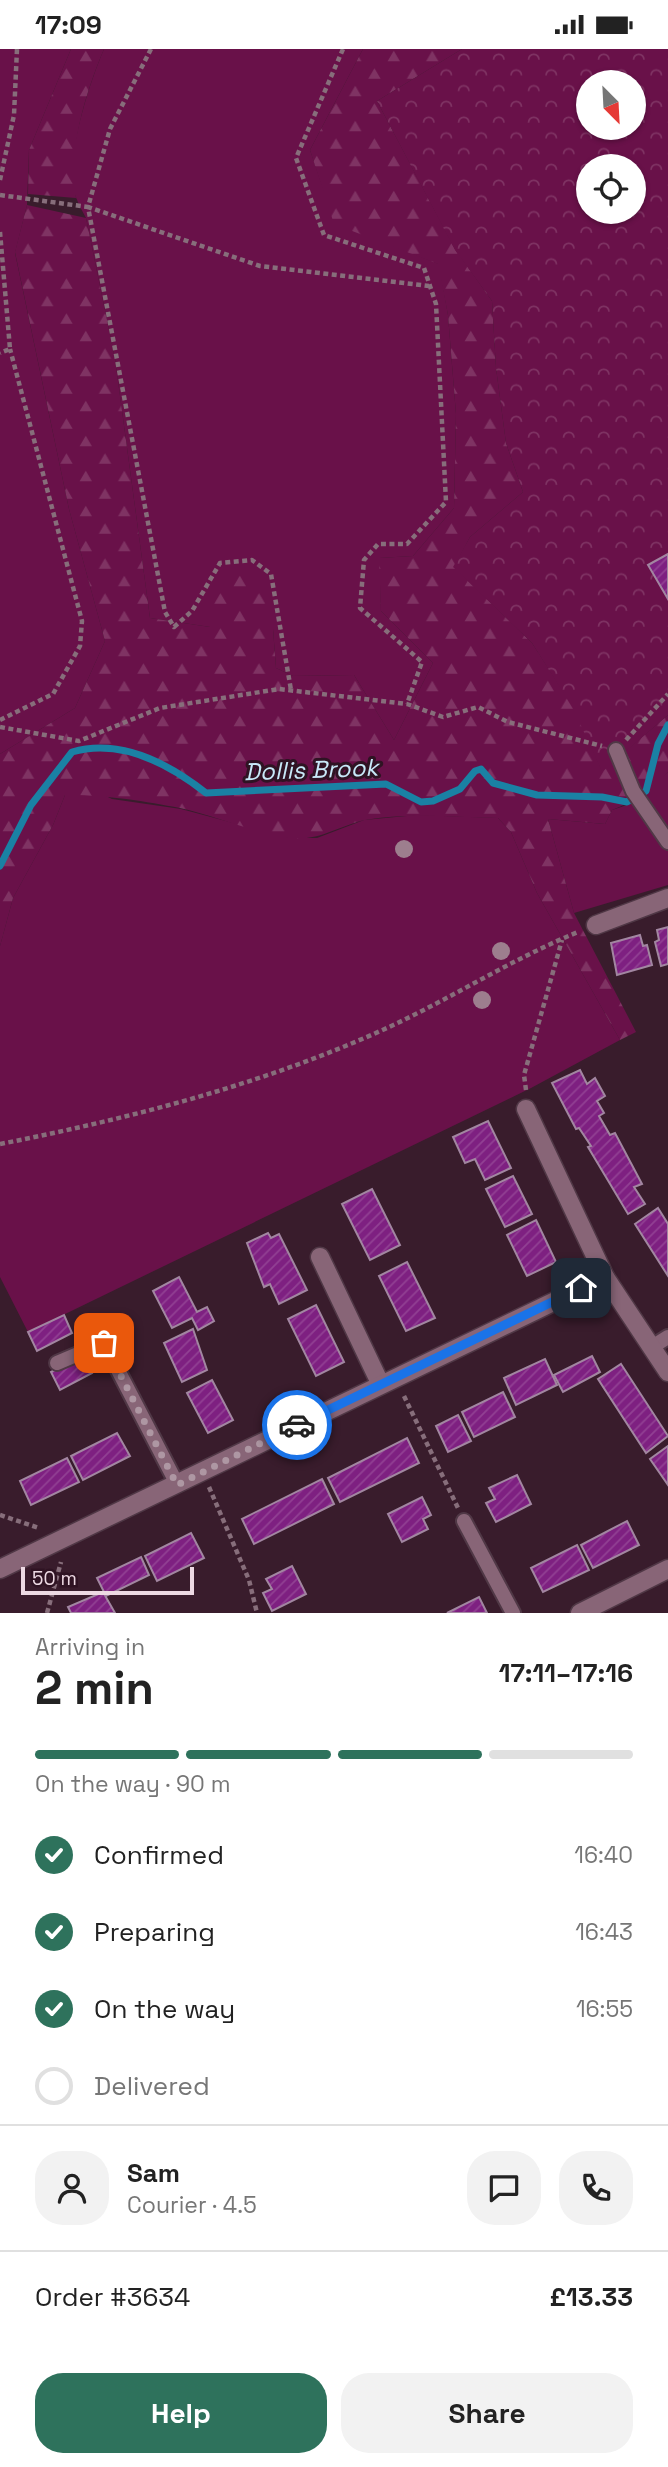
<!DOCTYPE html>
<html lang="en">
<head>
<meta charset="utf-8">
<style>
	:root { --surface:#fff; --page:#f2f2f2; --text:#222; --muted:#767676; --line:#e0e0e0; --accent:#2e725c }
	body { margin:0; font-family:"Space Grotesk",sans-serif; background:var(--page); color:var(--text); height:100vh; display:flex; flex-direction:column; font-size:26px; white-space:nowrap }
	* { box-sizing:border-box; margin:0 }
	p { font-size:23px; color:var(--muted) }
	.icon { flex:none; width:38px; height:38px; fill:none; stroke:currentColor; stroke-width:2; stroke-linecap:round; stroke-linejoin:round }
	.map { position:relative; height:1564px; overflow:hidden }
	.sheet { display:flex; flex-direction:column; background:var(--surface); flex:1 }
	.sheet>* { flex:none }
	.needle { width:46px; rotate:156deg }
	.controls { position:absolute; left:576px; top:21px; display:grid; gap:14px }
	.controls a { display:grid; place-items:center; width:70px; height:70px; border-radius:50%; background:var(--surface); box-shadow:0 2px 5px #0004; font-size:35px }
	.scale { position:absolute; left:21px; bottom:18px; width:173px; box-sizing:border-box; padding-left:7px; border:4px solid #edd9e3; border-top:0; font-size:19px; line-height:24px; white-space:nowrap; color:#edd9e3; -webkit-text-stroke:5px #2f1323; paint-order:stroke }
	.pin { position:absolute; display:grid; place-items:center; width:60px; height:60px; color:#fff; margin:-30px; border-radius:14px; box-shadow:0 4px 10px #0006 }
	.courier { position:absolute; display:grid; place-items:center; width:70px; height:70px; margin:-35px; border:5px solid #1a73e8; border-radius:50%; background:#fff; color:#222; box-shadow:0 2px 9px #0007 }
	.head em { font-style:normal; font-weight:800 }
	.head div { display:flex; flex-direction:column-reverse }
	.head { display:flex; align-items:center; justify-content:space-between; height:119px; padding:0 35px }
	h1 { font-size:46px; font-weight:800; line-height:52px }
	.bar { display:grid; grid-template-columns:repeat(4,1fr); gap:10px 7px; align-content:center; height:84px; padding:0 35px }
	.bar i { height:9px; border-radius:5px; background:var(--line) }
	.bar .current { background:var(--accent) }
	.bar p { grid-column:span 4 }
	.line { display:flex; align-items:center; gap:18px; padding:0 35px; border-top:2px solid var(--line) }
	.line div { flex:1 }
	.round { display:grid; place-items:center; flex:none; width:74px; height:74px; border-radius:28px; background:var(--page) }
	ol { padding:0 35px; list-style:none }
	li { display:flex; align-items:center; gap:21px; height:77px }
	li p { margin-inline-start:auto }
	li .icon { padding:7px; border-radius:50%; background:var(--accent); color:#fff; stroke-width:4 }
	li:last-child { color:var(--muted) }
	li i { width:38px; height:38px; border:4px solid var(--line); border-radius:50% }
	.primary-button { display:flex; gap:14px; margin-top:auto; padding:14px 35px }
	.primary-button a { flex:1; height:80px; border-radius:28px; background:var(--accent); color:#fff; font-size:28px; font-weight:800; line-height:80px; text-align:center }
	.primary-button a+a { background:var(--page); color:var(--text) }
	.status { display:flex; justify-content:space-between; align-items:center; height:49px; padding:0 35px; background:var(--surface); direction:ltr }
	.status svg { height:19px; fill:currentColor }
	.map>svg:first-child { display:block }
</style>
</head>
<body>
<div class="status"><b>17:09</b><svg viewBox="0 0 49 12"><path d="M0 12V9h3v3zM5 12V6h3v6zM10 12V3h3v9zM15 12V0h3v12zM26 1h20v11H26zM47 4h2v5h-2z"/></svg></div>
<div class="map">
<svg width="668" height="1564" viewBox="0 0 668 1564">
	<defs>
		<pattern id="forest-firs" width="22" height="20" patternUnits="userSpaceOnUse" patternTransform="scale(1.75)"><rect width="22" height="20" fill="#691149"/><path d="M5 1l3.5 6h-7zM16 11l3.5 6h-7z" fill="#7f3363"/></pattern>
		<pattern id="park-crowns" width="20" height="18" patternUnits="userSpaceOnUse" patternTransform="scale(1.75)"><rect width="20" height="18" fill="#691149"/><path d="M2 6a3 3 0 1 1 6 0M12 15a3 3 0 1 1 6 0" fill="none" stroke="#7f3363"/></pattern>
		<pattern id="building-hatch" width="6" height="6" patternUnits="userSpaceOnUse" patternTransform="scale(1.75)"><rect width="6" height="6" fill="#7e2081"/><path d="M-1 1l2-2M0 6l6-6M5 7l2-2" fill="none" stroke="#914093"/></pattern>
	</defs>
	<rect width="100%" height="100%" fill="#391c2c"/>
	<g fill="#691149">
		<path d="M0 0H71L29 101 27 156 15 204 69 460 105 592 75 659 0 705Z"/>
		<path d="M104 0H363L310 101 335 174 439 215 448 266 456 365 454 459 413 507 380 509 381 562 433 614 394 691 354 626 293 627 276 619 273 580 210 578 150 569 115 310 86 169C79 156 72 143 72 128 72 90 89 35 104 0Z"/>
		<path d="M668 723V836L574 864 548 770 605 775 612 761 630 755Z"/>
		<path d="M100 744 112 750 181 760 290 789H317L364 771 417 766 498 769 511 783 537 844 620 991 531 1039 28 1283 0 1228V897L13 849 53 776 65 746Z"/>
	</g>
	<g fill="url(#forest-firs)">
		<path d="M71 0H104C85 45 68 100 76 149L28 145 29 101Z"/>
		<path d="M363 0H462L377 52 455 200 492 252 496 319 506 394 523 443 470 488 454 518 532 594 575 661 602 722 668 666V723C651 741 635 752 612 761L605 775 548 770 574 864 636 983 620 991 537 844 511 783 498 769C454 769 409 763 365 771 338 777 318 793 288 789 251 783 217 767 180 759 146 752 99 745 65 746L53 776 13 849 0 897V705L75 659 105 592 69 460 15 203 27 156 86 169 115 310 150 569 210 578 219 525 255 520 273 580 276 619 293 627 354 626 394 691 433 614 381 562 379 509 413 507 454 459 456 365 448 266 438 215 334 175 310 101Z"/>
	</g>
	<path fill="url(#park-crowns)" fill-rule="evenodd" d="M462 0H668V666L602 723 574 661 532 594 453 518 470 488 523 443 506 394 496 319 492 252 455 201 377 52ZM588 33H634V79H588ZM588 117H634V163H588Z"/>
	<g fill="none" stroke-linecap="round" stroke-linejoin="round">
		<path stroke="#1a81a4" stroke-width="7" d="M0 817 31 756 72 703C121 689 168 714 206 744L386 735 421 753 433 752 460 740 475 722 481 720 493 734 537 746 602 748 627 753 646 742 658 695 668 676"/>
	</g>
	<g fill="url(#building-hatch)" stroke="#a286a1" stroke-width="2">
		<path d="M668 505V550L648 516Z"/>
		<path d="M668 878V915L661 917 655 893 659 891 657 881Z"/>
		<path d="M640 886 643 897 647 896 652 916 617 926 611 894Z"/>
		<path d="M580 1021 587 1035 595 1029 605 1047 597 1052 604 1064 599 1067 610 1086 615 1084 642 1135 634 1138 645 1155 628 1165 588 1098 591 1097 579 1079 576 1080 552 1034Z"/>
		<path d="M488 1072 511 1119 485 1131 475 1110 465 1114 453 1088Z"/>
		<path d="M513 1127 532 1165 505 1178 486 1140Z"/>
		<path d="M372 1140 400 1196 370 1211 342 1155Z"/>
		<path d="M658 1159 668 1175V1227L635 1175Z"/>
		<path d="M536 1171 556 1213 527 1227 507 1186Z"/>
		<path d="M268 1184 271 1189 279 1185 307 1241 279 1255 270 1235 264 1238 247 1194Z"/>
		<path d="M407 1213 435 1269 406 1282 379 1227Z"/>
		<path d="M179 1228 197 1263 207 1258 214 1272 198 1281 192 1269 172 1279 153 1242Z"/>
		<path d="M316 1256 344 1313 316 1327 288 1270Z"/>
		<path d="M64 1266 72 1284 37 1302 28 1283Z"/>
		<path d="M193 1280 207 1321 182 1333 164 1294Z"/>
		<path d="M83 1306 92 1324 60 1341 51 1323Z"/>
		<path d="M592 1307 600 1323 563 1343 554 1326Z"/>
		<path d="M545 1310 557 1336 516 1356 504 1329Z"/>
		<path d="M621 1315 668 1387 646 1404 598 1330Z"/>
		<path d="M212 1331 233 1371 208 1384 187 1344Z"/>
		<path d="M503 1343 515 1368 474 1388 462 1363Z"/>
		<path d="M458 1366 471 1392 448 1403 436 1377Z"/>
		<path d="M117 1384 130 1407 83 1431 71 1407Z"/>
		<path d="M407 1389 419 1414 340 1453 328 1429Z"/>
		<path d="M668 1397V1436L650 1410Z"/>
		<path d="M67 1409 79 1433 31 1456 20 1432Z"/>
		<path d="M517 1426 531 1455 496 1473 486 1454 495 1450 489 1439Z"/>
		<path d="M322 1430 334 1455 254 1495 242 1470Z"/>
		<path d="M422 1448 431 1466 423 1470 428 1480 402 1493 388 1465Z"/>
		<path d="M627 1472 639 1496 593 1519 581 1496Z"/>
		<path d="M191 1484 204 1509 157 1532 145 1507Z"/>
		<path d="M577 1496 589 1521 543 1543 531 1519Z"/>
		<path d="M141 1508 149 1526 106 1547 97 1529Z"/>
		<path d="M292 1517 306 1545 272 1562 263 1544 272 1540 266 1530Z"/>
		<path d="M103 1543 115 1564H71L68 1558Z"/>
		<path d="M479 1548 487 1564H447Z"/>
	</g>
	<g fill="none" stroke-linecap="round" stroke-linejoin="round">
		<defs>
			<g id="lane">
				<path d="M616 701 633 742 668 793"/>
				<path d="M652 1298 668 1288"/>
				<path d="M57 1314 104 1294 177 1435"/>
				<path d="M464 1472 513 1564"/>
			</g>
			<g id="street">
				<path d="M596 876 668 849"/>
				<path d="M526 1060 605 1228 668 1323"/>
				<path d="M320 1208 380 1334"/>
				<path d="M0 1520 605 1228"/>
				<path d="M580 1564 668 1520"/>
			</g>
		</defs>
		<use href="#lane" stroke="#503846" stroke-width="18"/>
		<use href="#street" stroke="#503846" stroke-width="21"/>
		<g stroke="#876e7b" stroke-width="4.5" stroke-dasharray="5 3.5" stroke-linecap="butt">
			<path d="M151 0 110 80 88 158 260 217 429 237"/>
			<path d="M343 0 296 109 324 186 424 219 436 255 446 453 407 495H378L364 511 360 559 422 613 407 655"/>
			<path d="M0 131 14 66 17 0"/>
			<path d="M0 146 88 158 165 563 174 578 192 562 220 514 252 511 271 525 291 641"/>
			<path d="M0 183 10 300 0 304"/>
			<path d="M0 671 53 645 80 597 82 572 10 300"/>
			<path d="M0 678 79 692 160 659 279 640 407 655 443 668 478 658 508 673 602 697"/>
			<path d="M626 691 668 645"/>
			<path d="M526 1041 524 1026 562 891"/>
			<path d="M0 1095C132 1069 264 1035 387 979 452 949 512 910 578 883"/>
			<path d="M404 1347 458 1459"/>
			<path d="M209 1438 249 1531 257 1564"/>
			<path d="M0 1466 39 1479"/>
			<path d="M47 1564 61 1513"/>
		</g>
		<use href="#lane" stroke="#886577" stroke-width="14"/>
		<use href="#street" stroke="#886577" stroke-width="18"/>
	</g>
	<g fill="#9d7e8e">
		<circle cx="404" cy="800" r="9"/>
		<circle cx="501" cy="902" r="9"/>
		<circle cx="482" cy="951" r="9"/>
	</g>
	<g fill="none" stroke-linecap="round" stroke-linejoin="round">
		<path stroke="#ae97a3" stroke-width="7" stroke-dasharray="0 12.6" d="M104 1294 177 1436 297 1376"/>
		<path stroke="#1a73e8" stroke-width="9" d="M297 1376 581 1239"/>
	</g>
	<g text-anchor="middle" stroke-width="6" stroke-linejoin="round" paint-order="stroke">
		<g font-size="24" font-style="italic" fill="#c8e9f8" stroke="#2f1323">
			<text transform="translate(311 721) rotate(-2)" y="8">Dollis Brook</text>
		</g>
	</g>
</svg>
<div class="controls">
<a><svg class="needle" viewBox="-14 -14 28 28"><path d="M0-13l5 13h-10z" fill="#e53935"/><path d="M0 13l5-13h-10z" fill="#767676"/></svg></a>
<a><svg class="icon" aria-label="locate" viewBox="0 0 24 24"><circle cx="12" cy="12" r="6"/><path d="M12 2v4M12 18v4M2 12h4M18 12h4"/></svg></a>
</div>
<div class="scale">50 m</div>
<div class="pin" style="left:104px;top:1294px;background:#ea580c"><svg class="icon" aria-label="bag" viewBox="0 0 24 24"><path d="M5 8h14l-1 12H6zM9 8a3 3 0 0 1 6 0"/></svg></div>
<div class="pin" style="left:581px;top:1239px;background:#1f2937"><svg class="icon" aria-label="home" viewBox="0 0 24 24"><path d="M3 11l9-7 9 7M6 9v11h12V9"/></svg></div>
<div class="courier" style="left:297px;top:1376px"><svg class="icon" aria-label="car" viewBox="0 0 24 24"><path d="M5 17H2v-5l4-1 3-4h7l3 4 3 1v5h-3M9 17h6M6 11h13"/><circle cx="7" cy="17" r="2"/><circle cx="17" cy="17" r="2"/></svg></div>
</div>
<section class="sheet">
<div class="head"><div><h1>2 min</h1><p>Arriving in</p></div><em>17:11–17:16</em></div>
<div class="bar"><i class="current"></i><i class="current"></i><i class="current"></i><i></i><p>On the way · 90 m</p></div>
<ol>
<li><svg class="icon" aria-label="check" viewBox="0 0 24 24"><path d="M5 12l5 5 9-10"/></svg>Confirmed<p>16:40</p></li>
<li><svg class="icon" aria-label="check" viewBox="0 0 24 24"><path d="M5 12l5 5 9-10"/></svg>Preparing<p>16:43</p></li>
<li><svg class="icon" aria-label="check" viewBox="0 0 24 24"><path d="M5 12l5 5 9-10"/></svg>On the way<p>16:55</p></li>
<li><i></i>Delivered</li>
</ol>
<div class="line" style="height:126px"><a class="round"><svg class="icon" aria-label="person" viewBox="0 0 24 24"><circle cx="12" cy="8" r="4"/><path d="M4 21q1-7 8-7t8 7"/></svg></a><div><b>Sam</b><p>Courier · 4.5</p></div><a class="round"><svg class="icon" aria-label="chat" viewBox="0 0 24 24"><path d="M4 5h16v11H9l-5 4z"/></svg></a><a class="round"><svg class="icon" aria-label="phone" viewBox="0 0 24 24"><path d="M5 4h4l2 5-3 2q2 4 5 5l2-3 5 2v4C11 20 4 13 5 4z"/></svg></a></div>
<div class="line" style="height:91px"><div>Order #3634</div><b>£13.33</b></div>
<div class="primary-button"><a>Help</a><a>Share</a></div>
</section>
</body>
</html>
